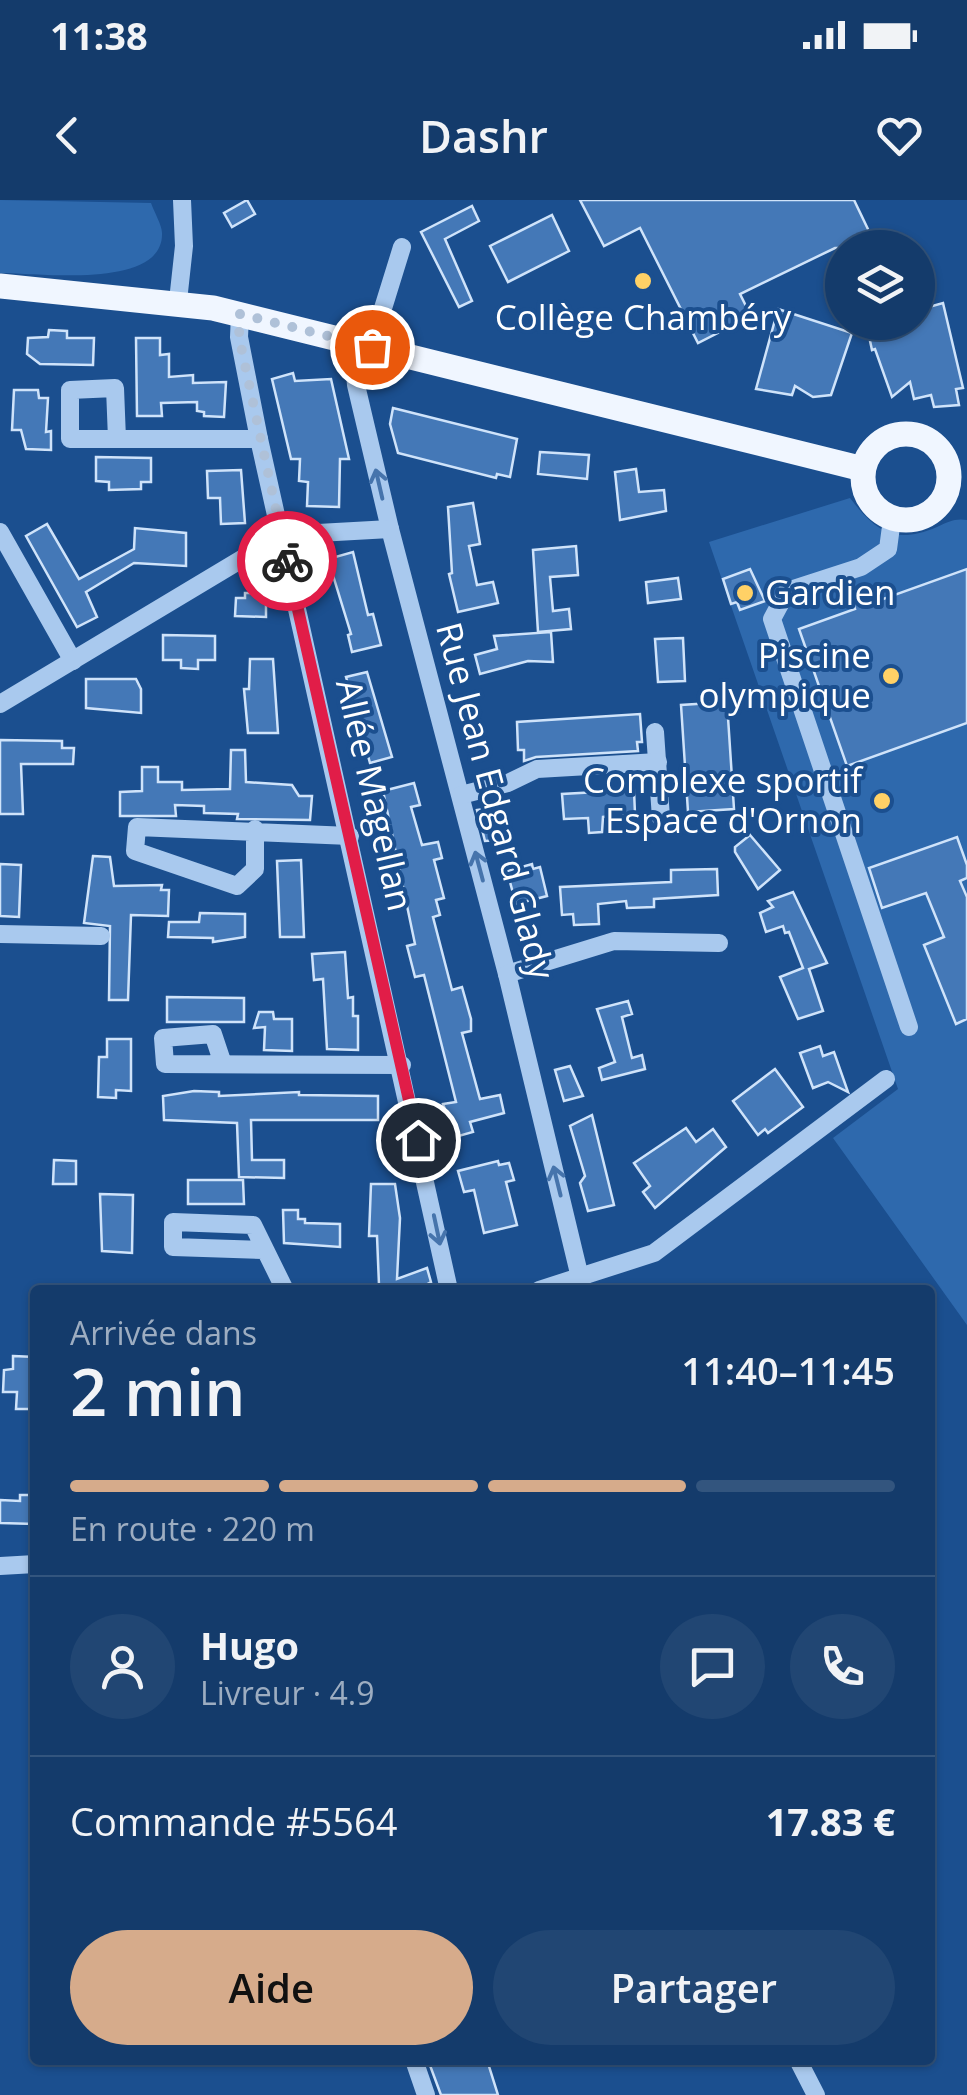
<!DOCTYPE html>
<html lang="fr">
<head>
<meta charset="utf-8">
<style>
	:root { --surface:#143b6b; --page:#214673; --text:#f1f3f6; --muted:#9dadc1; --line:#33557e; --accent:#d6ab8b }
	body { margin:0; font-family:"Open Sans",sans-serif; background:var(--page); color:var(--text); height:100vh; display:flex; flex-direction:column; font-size:38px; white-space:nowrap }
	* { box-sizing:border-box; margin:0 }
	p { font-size:32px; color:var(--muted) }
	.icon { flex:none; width:55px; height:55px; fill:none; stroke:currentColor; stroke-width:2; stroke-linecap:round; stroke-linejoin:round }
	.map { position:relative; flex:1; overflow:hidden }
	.panel { position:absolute; left:30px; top:1085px; width:905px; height:780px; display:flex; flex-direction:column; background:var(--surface); border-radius:10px; box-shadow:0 2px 8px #0004,0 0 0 2px var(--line) }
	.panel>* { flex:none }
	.tools { position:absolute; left:825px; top:30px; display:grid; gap:20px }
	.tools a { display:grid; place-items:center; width:110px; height:110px; border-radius:50%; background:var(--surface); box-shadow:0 2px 8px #0004,0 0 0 2px var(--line); font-size:50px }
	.pin { position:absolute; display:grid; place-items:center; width:85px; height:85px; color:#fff; margin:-42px; border:5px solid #fff; border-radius:50%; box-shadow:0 2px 10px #0007 }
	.courier { position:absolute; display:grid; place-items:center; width:100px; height:100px; margin:-50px; border:8px solid #e11d48; border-radius:50%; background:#fff; color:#222; box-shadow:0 2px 12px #0007 }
	.summary em { font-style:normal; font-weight:600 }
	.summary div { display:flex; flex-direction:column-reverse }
	.summary { display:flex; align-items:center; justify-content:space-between; height:170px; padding:0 40px }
	h1 { font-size:65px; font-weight:600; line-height:75px }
	.bar { display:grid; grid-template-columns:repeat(4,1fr); gap:15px 10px; align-content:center; height:120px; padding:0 40px }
	.bar i { height:12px; border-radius:8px; background:var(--line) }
	.bar .current { background:var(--accent) }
	.bar p { grid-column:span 4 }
	.line { display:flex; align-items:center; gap:25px; padding:0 40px; border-top:2px solid var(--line) }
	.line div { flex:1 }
	.round { display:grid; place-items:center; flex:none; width:105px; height:105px; border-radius:52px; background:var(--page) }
	.button { display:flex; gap:20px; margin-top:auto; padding:20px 40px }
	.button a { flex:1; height:115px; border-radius:60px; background:var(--accent); color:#111; font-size:40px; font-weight:600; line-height:115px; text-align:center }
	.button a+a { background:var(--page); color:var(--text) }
	.status { display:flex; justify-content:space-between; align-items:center; height:70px; padding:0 50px; background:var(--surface); direction:ltr }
	.status svg { height:28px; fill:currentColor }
	header { display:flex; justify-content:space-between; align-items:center; height:130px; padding:0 40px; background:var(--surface); font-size:45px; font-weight:600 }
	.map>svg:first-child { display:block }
</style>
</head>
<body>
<div class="status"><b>11:38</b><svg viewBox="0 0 49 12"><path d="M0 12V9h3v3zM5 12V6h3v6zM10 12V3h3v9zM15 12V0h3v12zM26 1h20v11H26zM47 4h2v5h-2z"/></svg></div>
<header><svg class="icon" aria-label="back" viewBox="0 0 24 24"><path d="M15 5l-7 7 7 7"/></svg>Dashr<svg class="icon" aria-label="heart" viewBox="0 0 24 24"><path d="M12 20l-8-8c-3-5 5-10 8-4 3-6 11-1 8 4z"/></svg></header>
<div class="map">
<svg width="967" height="1895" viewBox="0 0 967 1895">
	<rect width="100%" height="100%" fill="#1b4f8f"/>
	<g fill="#2e69ad">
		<path d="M0 0 151 3C154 12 162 25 162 33 164 90 38 73 0 73Z"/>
		<path d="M850 298C876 332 895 345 937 327 948 322 955 318 967 320V1125L833 938 898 889 709 342Z"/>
	</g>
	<g fill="#4478b7" stroke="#cfe3fa" stroke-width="2.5">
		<path d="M247 0 255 14 232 27 224 13Z"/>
		<path d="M580 0H854L877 48H835L740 94 751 116 698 143 640 28 604 46Z"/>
		<path d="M472 6 479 21 445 39 472 101 459 107 421 32Z"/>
		<path d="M552 15 569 51 508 82 490 46Z"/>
		<path d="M943 103 963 188 956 189 959 205 934 207 931 195 914 199 910 182 892 197 875 149 872 150 866 122H918V110Z"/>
		<path d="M778 109 852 133 831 195 813 197 795 186 792 195 756 189Z"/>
		<path d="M49 130 67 131V138H94L93 165 40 164 27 154 28 138 48 137Z"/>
		<path d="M136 138H160V155L169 154V177L193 175V183L226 182 224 217 204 216V212L197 211V202L161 203 162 216H137Z"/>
		<path d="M293 173 295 181 331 179 349 259H340L339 307 307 306 308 282 299 281 300 259H291L272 179Z"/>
		<path d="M14 190H38L39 198H48L46 232 51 231V250L26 249 21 230H12Z"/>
		<path d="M393 208 517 239 510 277 497 274 496 278 398 253 390 224Z"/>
		<path d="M540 252 589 255 587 279 538 274Z"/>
		<path d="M96 257 151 258V282H141V289L109 290V282L96 281Z"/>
		<path d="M636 269 639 292 664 290 666 311 620 320 615 272Z"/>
		<path d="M241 270 245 323 221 324 220 298H208L207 271Z"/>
		<path d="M473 303 480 344 469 346 477 385 493 382 498 403 458 412 449 374 452 373 448 307Z"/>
		<path d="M47 324 79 379 134 349 135 328 186 333V366L134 363 86 392 97 417 77 427 26 336Z"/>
		<path d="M576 346 578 375 550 377 553 411 569 409 571 429 538 432 533 350Z"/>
		<path d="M353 352 368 415 373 414 381 445 352 452 348 435 351 434 328 359Z"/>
		<path d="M750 369 765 401 740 410 737 402 731 404 723 379Z"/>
		<path d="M967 369V523L847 566 799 429 855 409 853 402 872 395 875 402Z"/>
		<path d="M678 378 681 399 648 403 646 382Z"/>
		<path d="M245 393H266V417L235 416 236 398H245Z"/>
		<path d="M551 432 553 462 528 461 480 474 475 455 497 449 494 436Z"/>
		<path d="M163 435 215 436V460H198V469L181 468V460H163Z"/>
		<path d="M683 438 685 481 658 482 655 439Z"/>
		<path d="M250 459H273L278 533H248L244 489H249Z"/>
		<path d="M367 472 392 557 370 563 346 477Z"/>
		<path d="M86 479H136L141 489V513L86 508Z"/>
		<path d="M727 502 734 609 688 612 681 505Z"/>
		<path d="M640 514 642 542H637L638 551 536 557 524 561V550H518L517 522Z"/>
		<path d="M0 540 62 541V548H74L73 564H21L23 614H0Z"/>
		<path d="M231 550H245L246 582 292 585 299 596H312L310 620 237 619 238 614 204 613V606L175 605 176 616H120V592L142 591V567H158V582H182V590L230 589Z"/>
		<path d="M414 583 420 605 411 607 422 645 438 642 442 658 434 660 444 698 436 700 440 715 433 717 452 790 462 787 471 819V831L462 833 480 899 500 895 504 913 470 922 473 932 455 937 443 904 456 902 424 775 415 777 407 746 415 744 383 591Z"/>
		<path d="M634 590 635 614 603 617 602 632 589 633 588 618 564 619 562 594Z"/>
		<path d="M492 608 499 640 485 641 477 610Z"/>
		<path d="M750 635 780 670 758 689 735 652V647Z"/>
		<path d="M957 637 967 665V678L960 681 967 697V819L956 824 924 745 944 737 926 693 882 708 869 668Z"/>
		<path d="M93 656 110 657 114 686 162 685 161 690H169L168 716 131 715 128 800H109L110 726 84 723Z"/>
		<path d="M301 660 304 737H280L277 661Z"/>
		<path d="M0 664 21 665 19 717 0 716Z"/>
		<path d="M532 664 533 669 540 667 547 696 516 704 507 671Z"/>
		<path d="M717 669 718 695 654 699V707L627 708 626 701 598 704 599 724 574 725 573 714 562 715 560 687 671 682V670Z"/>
		<path d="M793 692 827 763 809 769 823 811 798 819 780 777 803 768 789 732 785 733 783 726 766 732 760 713 773 707 768 701Z"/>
		<path d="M200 713 245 714V737L213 742V738L168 737 169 722H199Z"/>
		<path d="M345 752 348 798 353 797V816H358V850L327 849 323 779 314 780 312 754Z"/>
		<path d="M167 797 244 798V822H167Z"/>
		<path d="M628 801 632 814 622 817 632 858 642 855 645 869 602 880 599 868 615 862 597 809Z"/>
		<path d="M259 812H273L274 819H292V851L264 850 265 827 254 828Z"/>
		<path d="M107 839H131V891L116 890V898L98 897 99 857H107Z"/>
		<path d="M820 846 823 856 834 852 848 892 828 882 813 888 800 853Z"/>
		<path d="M570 866 583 896 564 901 555 870Z"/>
		<path d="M775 869 803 907 768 933 765 929 758 935 733 901Z"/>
		<path d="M194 891 219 892V896L299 892V895L378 896V920H251L252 960H284V978L239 977 237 923 164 920 163 896Z"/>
		<path d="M592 915 614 1005 588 1011 580 983 585 976 570 926Z"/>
		<path d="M686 928 696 942 713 929 726 947 655 1008 643 992 650 986 634 963Z"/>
		<path d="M54 960 76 961V984H53Z"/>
		<path d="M498 961 499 965 509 963 514 980 506 982 517 1025 484 1033 474 990 464 992 458 971Z"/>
		<path d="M188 980H243L244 1004H188Z"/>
		<path d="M371 984H395L400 1018 397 1079 427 1068 431 1082 416 1090H372L379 1085 377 1036H369Z"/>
		<path d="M100 994 133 995 132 1053 102 1051Z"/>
		<path d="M283 1010H298V1019H305V1023L340 1024V1047L284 1043Z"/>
		<path d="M13 1156 35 1157V1209H16L17 1192H3L4 1170 13 1169Z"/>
		<path d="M20 1295H35V1324L0 1323V1300L20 1301Z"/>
		<path d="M428 1860H487L498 1895H441Z"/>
	</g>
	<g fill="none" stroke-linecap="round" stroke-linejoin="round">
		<g stroke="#a9c9ee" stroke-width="18">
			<path d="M178 101 184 46 182 0"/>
			<path d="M240 115 239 137 259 239 449 1090"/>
			<path d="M352 142 356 185 390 329 507 774 583 1090"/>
			<path d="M371 147 402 47"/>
			<path d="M117 239 115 188 70 190V239H259"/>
			<path d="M892 319 888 349 861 367 787 391 772 419 909 827"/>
			<path d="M0 332 73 461"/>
			<path d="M0 504 282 335 390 329"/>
			<path d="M655 532 661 618"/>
			<path d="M461 595 508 583 537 569 658 562"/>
			<path d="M255 629V669L237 686 135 651 137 627 350 636"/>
			<path d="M0 734 101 736"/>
			<path d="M507 774 614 741 719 743"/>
			<path d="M223 864 213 834 163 838 165 864 402 865"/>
			<path d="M263 1050 173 1047V1022L253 1025 285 1090"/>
			<path d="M539 1090 654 1053 886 879"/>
			<path d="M0 1366 35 1364"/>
			<path d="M414 1860 426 1895"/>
			<path d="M798 1860 816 1895"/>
		</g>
		<g stroke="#f0f6ff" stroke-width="25">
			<path d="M0 86 213 108 863 269"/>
			<circle cx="906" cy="277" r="43"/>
		</g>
	</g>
	<defs><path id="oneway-shaft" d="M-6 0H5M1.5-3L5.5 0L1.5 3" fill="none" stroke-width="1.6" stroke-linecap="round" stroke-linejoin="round" transform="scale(2.5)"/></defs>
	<g stroke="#4674ac">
		<use href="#oneway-shaft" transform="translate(379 284) rotate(-103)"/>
		<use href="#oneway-shaft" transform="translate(479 666) rotate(-105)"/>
		<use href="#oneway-shaft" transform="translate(557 981) rotate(-104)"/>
		<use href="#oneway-shaft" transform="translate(437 1030) rotate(78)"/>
	</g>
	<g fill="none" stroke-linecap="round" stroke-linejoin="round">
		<path stroke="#afc1d8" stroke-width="10" stroke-dasharray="0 18" d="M287 361 239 137 240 114 372 147"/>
		<path stroke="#e11d48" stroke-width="12" d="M287 361 418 940"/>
	</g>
	<g fill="#ffd166" stroke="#1b4f8f" stroke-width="4">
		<circle cx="643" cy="81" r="10"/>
		<circle cx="745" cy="393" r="10"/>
		<circle cx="891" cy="476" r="10"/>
		<circle cx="882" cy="601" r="10"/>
	</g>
	<g text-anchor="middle" stroke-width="8" stroke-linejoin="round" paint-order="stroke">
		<g font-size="35" fill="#fff" stroke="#1b4f8f" text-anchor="end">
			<text x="643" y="130" text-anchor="middle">Collège Chambéry</text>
			<text x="765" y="405" text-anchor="start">Gardien</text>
			<text x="871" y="468">Piscine<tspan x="871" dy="40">olympique</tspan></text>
			<text x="862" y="593">Complexe sportif<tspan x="862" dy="40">Espace d'Ornon</tspan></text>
		</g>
		<g font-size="35" fill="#fff" stroke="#1b4f8f">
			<text transform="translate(374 595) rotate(77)" y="12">Allée Magellan</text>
			<text transform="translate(495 601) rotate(75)" y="12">Rue Jean Edgard Glady</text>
		</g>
	</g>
</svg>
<div class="tools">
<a><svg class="icon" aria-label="layers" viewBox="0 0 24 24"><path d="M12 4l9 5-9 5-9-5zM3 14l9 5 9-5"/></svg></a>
</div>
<div class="pin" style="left:372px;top:147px;background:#ea580c"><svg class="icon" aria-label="bag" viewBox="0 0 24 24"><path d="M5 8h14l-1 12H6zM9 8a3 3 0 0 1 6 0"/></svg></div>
<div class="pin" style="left:418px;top:940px;background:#1f2937"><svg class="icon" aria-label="home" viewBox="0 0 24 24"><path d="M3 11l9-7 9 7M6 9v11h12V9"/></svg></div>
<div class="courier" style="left:287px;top:361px"><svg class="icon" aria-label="bike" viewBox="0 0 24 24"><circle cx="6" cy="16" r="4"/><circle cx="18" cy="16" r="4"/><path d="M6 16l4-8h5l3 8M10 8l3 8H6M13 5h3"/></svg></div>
<section class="panel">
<div class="summary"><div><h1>2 min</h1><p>Arrivée dans</p></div><em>11:40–11:45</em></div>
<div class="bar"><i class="current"></i><i class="current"></i><i class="current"></i><i></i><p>En route · 220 m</p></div>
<div class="line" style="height:180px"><a class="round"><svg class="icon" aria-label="person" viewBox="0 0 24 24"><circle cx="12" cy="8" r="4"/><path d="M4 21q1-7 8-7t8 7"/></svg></a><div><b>Hugo</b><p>Livreur · 4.9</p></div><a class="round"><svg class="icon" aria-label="chat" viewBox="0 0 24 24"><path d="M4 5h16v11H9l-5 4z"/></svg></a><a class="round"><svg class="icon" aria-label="phone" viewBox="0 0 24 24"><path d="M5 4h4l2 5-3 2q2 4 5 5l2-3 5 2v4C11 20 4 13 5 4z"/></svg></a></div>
<div class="line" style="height:130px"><div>Commande #5564</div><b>17.83 €</b></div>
<div class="button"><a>Aide</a><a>Partager</a></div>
</section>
</div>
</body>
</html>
